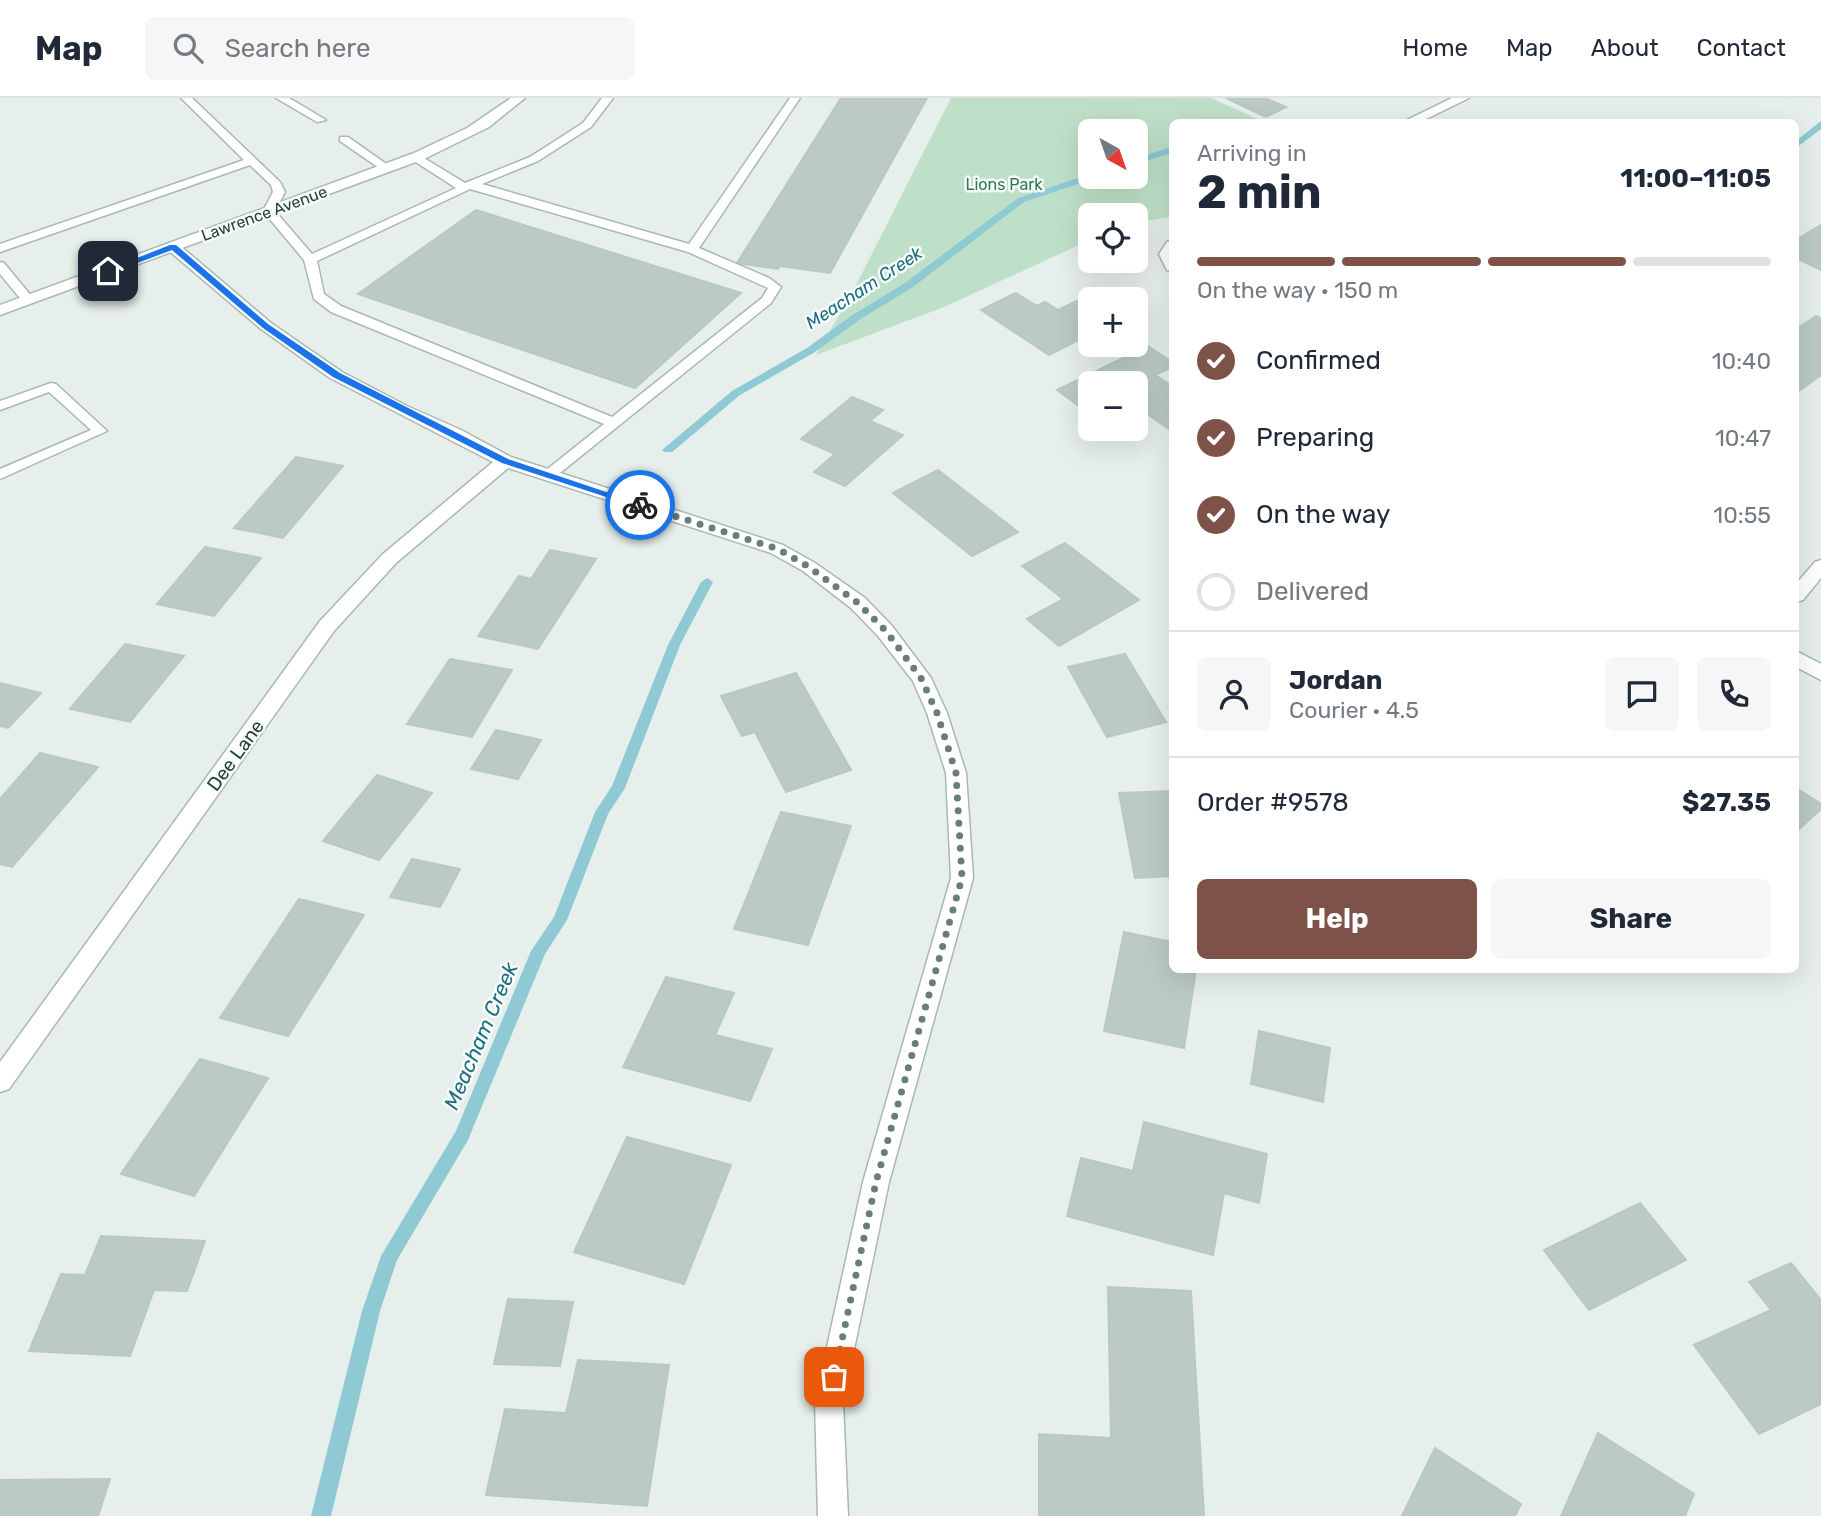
<!DOCTYPE html>
<html lang="en">
<head>
<meta charset="utf-8">
<style>
	:root { --surface:#fff; --page:#f6f6f7; --text:#1f2937; --muted:#747a83; --line:#e0e1e3; --accent:#7f5249 }
	body { margin:0; font-family:Rubik,sans-serif; background:var(--page); color:var(--text); height:100vh; display:flex; flex-direction:column; font-size:26px; white-space:nowrap }
	* { box-sizing:border-box; margin:0 }
	p { font-size:23px; color:var(--muted) }
	.icon { flex:none; width:38px; height:38px; fill:none; stroke:currentColor; stroke-width:2; stroke-linecap:round; stroke-linejoin:round }
	.map { position:relative; flex:1; overflow:hidden }
	.side { position:absolute; left:1169px; top:21px; width:630px; height:854px; display:flex; flex-direction:column; background:var(--surface); border-radius:10px; box-shadow:0 7px 28px #0002 }
	.side>* { flex:none }
	.needle { width:46px; rotate:140deg }
	.tools { position:absolute; left:1078px; top:21px; display:grid; gap:14px }
	.tools a { display:grid; place-items:center; width:70px; height:70px; border-radius:10px; background:var(--surface); box-shadow:0 7px 28px #0002; font-size:35px }
	.pin { position:absolute; display:grid; place-items:center; width:60px; height:60px; color:#fff; margin:-30px; border-radius:14px; box-shadow:0 4px 10px #0006 }
	.courier { position:absolute; display:grid; place-items:center; width:70px; height:70px; margin:-35px; border:5px solid #1a73e8; border-radius:50%; background:#fff; color:#222; box-shadow:0 2px 9px #0007 }
	.summary em { font-style:normal; font-weight:700 }
	.summary div { display:flex; flex-direction:column-reverse }
	.summary { display:flex; align-items:center; justify-content:space-between; height:119px; padding:0 28px }
	h1 { font-size:46px; font-weight:700; line-height:52px }
	.bar { display:grid; grid-template-columns:repeat(4,1fr); gap:10px 7px; align-content:center; height:84px; padding:0 28px }
	.bar i { height:9px; border-radius:5px; background:var(--line) }
	.bar .selected { background:var(--accent) }
	.bar p { grid-column:span 4 }
	.line { display:flex; align-items:center; gap:18px; padding:0 28px; border-top:2px solid var(--line) }
	.line div { flex:1 }
	.round { display:grid; place-items:center; flex:none; width:74px; height:74px; border-radius:10px; background:var(--page) }
	ol { padding:0 28px; list-style:none }
	li { display:flex; align-items:center; gap:21px; height:77px }
	li p { margin-inline-start:auto }
	li .icon { padding:7px; border-radius:50%; background:var(--accent); color:#fff; stroke-width:4 }
	li:last-child { color:var(--muted) }
	li i { width:38px; height:38px; border:4px solid var(--line); border-radius:50% }
	.action { display:flex; gap:14px; margin-top:auto; padding:14px 28px }
	.action a { flex:1; height:80px; border-radius:10px; background:var(--accent); color:#fff; font-size:28px; font-weight:700; line-height:80px; text-align:center }
	.action a+a { background:var(--page); color:var(--text) }
	header { display:flex; align-items:center; gap:42px; box-sizing:border-box; height:98px; padding:0 35px; background:var(--surface); border-bottom:2px solid var(--line) }
	header strong { font-size:33px }
	nav { display:flex; gap:38px; margin-inline-start:auto; font-size:24px }
	.search { width:490px; height:63px; background:var(--page); display:flex; align-items:center; gap:18px; box-sizing:border-box; padding:0 24px; border-radius:10px; color:var(--muted); font-size:26px }
	.map>svg:first-child { display:block }
</style>
</head>
<body>
<header>
<strong>Map</strong>
<div class="search"><svg class="icon" aria-label="search" viewBox="0 0 24 24"><circle cx="10" cy="10" r="6"/><path d="M15 15l6 6"/></svg>Search here</div>
<nav><a>Home</a><a>Map</a><a>About</a><a>Contact</a></nav>
</header>
<div class="map">
<svg width="1821" height="1418" viewBox="0 0 1821 1418">
	<rect width="100%" height="100%" fill="#e6efeb"/>
	<path fill="#bfe0c8" fill-rule="evenodd" d="M951 0H1211L1264 24H1172V119L1136 124V117H1090V142L944 209 816 257 852 195ZM1090 33H1136V79H1090Z"/>
	<g fill="none" stroke-linecap="round" stroke-linejoin="round">
		<g fill="#8ec9d4" fill-rule="evenodd">
			<path d="M1821 23V31L1796 50V43Z"/>
			<path d="M1172 49V55L1136 66V60Z"/>
			<path d="M1090 76V79H1094L1093 81 1024 104 913 189 859 222 815 254 740 297 672 354H664L662 352 732 293 807 250 851 218 905 185 1018 100Z"/>
			<path d="M707 480 713 484 680 547 625 690 608 716 567 822 545 856 468 1042 397 1162 380 1213 331 1418H311L362 1213 381 1158 456 1033 531 853 554 819 595 714 612 688 668 547 701 484Z"/>
		</g>
	</g>
	<g fill="#bbcac4" stroke="#b8c9c2" stroke-width="2">
		<path d="M841 0H927L830 175 780 168 778 171 737 165Z"/>
		<path d="M1226 0H1265L1286 9 1266 19Z"/>
		<path d="M476 112 741 195 635 290 358 196Z"/>
		<path d="M1821 127V172L1796 160V149L1798 147 1796 142Z"/>
		<path d="M1016 195 1037 208 1045 204 1058 212 1077 203 1090 211V236L1049 257 981 212Z"/>
		<path d="M1816 218 1821 220V277L1796 295V228L1799 229Z"/>
		<path d="M1148 248 1172 264V269L1155 277 1172 288V330L1170 332 1136 308V285H1090V316L1057 292Z"/>
		<path d="M852 299 883 312 870 323 903 337 845 388 814 374 835 356 801 341Z"/>
		<path d="M296 359 343 368 283 440 234 430Z"/>
		<path d="M938 372 1018 434 972 458 893 395Z"/>
		<path d="M1065 445 1139 502 1059 548 1027 521 1063 501 1022 468Z"/>
		<path d="M205 449 261 460 214 518 157 506Z"/>
		<path d="M550 452 596 461 538 551 478 538 519 478 531 481Z"/>
		<path d="M125 546 184 558 130 624 70 611Z"/>
		<path d="M1125 556 1166 624 1107 639 1068 569Z"/>
		<path d="M450 561 512 572 472 639 407 626Z"/>
		<path d="M796 575 851 672 786 694 755 634 742 638 721 598Z"/>
		<path d="M0 585 41 595 8 630 0 628Z"/>
		<path d="M496 632 541 642 518 681 471 671Z"/>
		<path d="M40 655 98 669 12 769 0 766V701Z"/>
		<path d="M377 677 432 695 379 762 323 743Z"/>
		<path d="M1796 690 1821 706V711L1796 734Z"/>
		<path d="M1172 693V778L1135 780 1119 695Z"/>
		<path d="M781 714 851 728 808 847 734 831Z"/>
		<path d="M412 761 460 771 440 809 390 799Z"/>
		<path d="M299 801 364 817 288 938 220 920Z"/>
		<path d="M1124 834 1172 844V872H1196L1184 950 1104 933Z"/>
		<path d="M666 879 734 895 715 937 772 951 750 1003 623 969Z"/>
		<path d="M1259 933 1330 950 1323 1004 1251 986Z"/>
		<path d="M200 961 268 980 194 1098 121 1076Z"/>
		<path d="M1144 1024 1267 1056 1259 1105 1224 1095 1213 1157 1067 1118 1081 1060 1133 1073Z"/>
		<path d="M627 1039 731 1067 684 1186 574 1154Z"/>
		<path d="M1640 1105 1686 1162 1589 1212 1544 1152Z"/>
		<path d="M101 1138 205 1143 187 1193 154 1192 130 1258 29 1253 61 1176 85 1177Z"/>
		<path d="M1791 1165 1821 1202V1306L1759 1336 1694 1247 1771 1212 1749 1184Z"/>
		<path d="M1108 1189 1191 1193 1204 1418H1039V1336L1111 1340Z"/>
		<path d="M508 1201 573 1204 560 1268 494 1266Z"/>
		<path d="M578 1262 669 1267 647 1408 486 1397 505 1311 566 1315Z"/>
		<path d="M1598 1335 1694 1396 1685 1418H1561Z"/>
		<path d="M1435 1350 1521 1406 1515 1418H1402Z"/>
		<path d="M110 1381 98 1418H0V1382Z"/>
	</g>
	<g fill="none" stroke-linecap="round" stroke-linejoin="round">
		<defs>
			<g id="service">
				<path d="M181 0H192L280 84 285 94 275 113 312 156 456 90 411 61V57H419L465 85 530 59 583 25 602 0H613L591 29 538 63 482 86 689 146 790 0H800L699 150 769 180 781 189 771 205 555 379H545L543 376 545 373 604 326 331 214 314 201 304 162 263 113 273 94 271 87 250 67 0 154V146L244 62ZM470 91 688 154 768 190 762 200 612 319 341 208 324 196 317 163Z"/>
				<path d="M276 0H289L326 22 317 24Z"/>
				<path d="M340 39H348L392 70 382 72 340 43Z"/>
				<path d="M0 164 4 165 32 199V205H24L0 176Z"/>
				<path d="M51 285 56 286 107 333 0 381V371L91 332 49 294 0 312V303Z"/>
			</g>
			<g id="minor">
				<path d="M1452 0H1469L1420 24H1403Z"/>
				<path d="M1172 143V173L1167 172 1159 156 1167 144Z"/>
				<path d="M173 145 178 146 271 225 342 274 407 308 461 332 511 359 783 447 815 465 865 500 892 528 931 580 947 615 966 675 973 780 889 1084 843 1304 848 1418H818L815 1304 863 1084 951 780 946 675 927 615 913 583 878 538 851 510 803 473 771 455 508 370 396 465 334 533 9 991 0 994V964L320 523 383 456 493 364 330 280 261 231 168 152 166 149 168 146Z"/>
				<path d="M1821 462V480L1803 502 1796 504V486L1815 464Z"/>
				<path d="M1796 553 1821 566V582L1796 569Z"/>
			</g>
			<path id="tertiary" d="M511 0H525L489 29 424 61 0 217V207L414 55 467 30Z"/>
		</defs>
		<use href="#service" stroke="#a8b8b2" stroke-width="3"/>
		<use href="#minor" stroke="#a8b8b2" stroke-width="3"/>
		<use href="#tertiary" stroke="#a8b8b2" stroke-width="3"/>
		<use href="#service" fill="#fff" fill-rule="evenodd"/>
		<use href="#minor" fill="#fff" fill-rule="evenodd"/>
		<use href="#tertiary" fill="#fff" fill-rule="evenodd"/>
	</g>
	<path fill="#1a73e8" d="M170 147H176L268 226 340 275 508 361 645 407 637 409 502 365 333 279 263 230 172 152 111 175 104 173Z"/>
	<g fill="none" stroke-linecap="round" stroke-linejoin="round">
		<path stroke="#687f78" stroke-width="7" stroke-dasharray="0 12.6" d="M640 407 778 451 809 469 858 505 886 533 921 580 937 615 956 675 962 780 876 1084 834 1279"/>
	</g>
	<g text-anchor="middle" stroke-width="5" stroke-linejoin="round" paint-order="stroke">
		<g font-size="16" fill="#2d7a4b" stroke="#f7fbf9">
			<text x="1004" y="92">Lions Park</text>
		</g>
		<g font-size="16" fill="#24423a" stroke="#f7fbf9">
			<text transform="translate(264 115) rotate(-20)" y="6">Lawrence Avenue</text>
		</g>
		<g font-size="18" font-style="italic" fill="#1c6f80" stroke="#f7fbf9">
			<text transform="translate(864 190) rotate(-33)" y="6">Meacham Creek</text>
		</g>
		<g font-size="19" fill="#24423a" stroke="#f7fbf9">
			<text transform="translate(235 657) rotate(-54)" y="7">Dee Lane</text>
		</g>
		<g font-size="21" font-style="italic" fill="#1c6f80" stroke="#f7fbf9">
			<text transform="translate(481 938) rotate(-67)" y="7">Meacham Creek</text>
		</g>
	</g>
</svg>
<div class="tools">
<a><svg class="needle" viewBox="-14 -14 28 28"><path d="M0-13l5 13h-10z" fill="#e53935"/><path d="M0 13l5-13h-10z" fill="#747a83"/></svg></a>
<a><svg class="icon" aria-label="locate" viewBox="0 0 24 24"><circle cx="12" cy="12" r="6"/><path d="M12 2v4M12 18v4M2 12h4M18 12h4"/></svg></a>
<a>+</a>
<a>−</a>
</div>
<div class="pin" style="left:834px;top:1279px;background:#ea580c"><svg class="icon" aria-label="bag" viewBox="0 0 24 24"><path d="M5 8h14l-1 12H6zM9 8a3 3 0 0 1 6 0"/></svg></div>
<div class="pin" style="left:108px;top:173px;background:#1f2937"><svg class="icon" aria-label="home" viewBox="0 0 24 24"><path d="M3 11l9-7 9 7M6 9v11h12V9"/></svg></div>
<div class="courier" style="left:640px;top:407px"><svg class="icon" aria-label="bike" viewBox="0 0 24 24"><circle cx="6" cy="16" r="4"/><circle cx="18" cy="16" r="4"/><path d="M6 16l4-8h5l3 8M10 8l3 8H6M13 5h3"/></svg></div>
<section class="side">
<div class="summary"><div><h1>2 min</h1><p>Arriving in</p></div><em>11:00–11:05</em></div>
<div class="bar"><i class="selected"></i><i class="selected"></i><i class="selected"></i><i></i><p>On the way · 150 m</p></div>
<ol>
<li><svg class="icon" aria-label="check" viewBox="0 0 24 24"><path d="M5 12l5 5 9-10"/></svg>Confirmed<p>10:40</p></li>
<li><svg class="icon" aria-label="check" viewBox="0 0 24 24"><path d="M5 12l5 5 9-10"/></svg>Preparing<p>10:47</p></li>
<li><svg class="icon" aria-label="check" viewBox="0 0 24 24"><path d="M5 12l5 5 9-10"/></svg>On the way<p>10:55</p></li>
<li><i></i>Delivered</li>
</ol>
<div class="line" style="height:126px"><a class="round"><svg class="icon" aria-label="person" viewBox="0 0 24 24"><circle cx="12" cy="8" r="4"/><path d="M4 21q1-7 8-7t8 7"/></svg></a><div><b>Jordan</b><p>Courier · 4.5</p></div><a class="round"><svg class="icon" aria-label="chat" viewBox="0 0 24 24"><path d="M4 5h16v11H9l-5 4z"/></svg></a><a class="round"><svg class="icon" aria-label="phone" viewBox="0 0 24 24"><path d="M5 4h4l2 5-3 2q2 4 5 5l2-3 5 2v4C11 20 4 13 5 4z"/></svg></a></div>
<div class="line" style="height:91px"><div>Order #9578</div><b>$27.35</b></div>
<div class="action"><a>Help</a><a>Share</a></div>
</section>
</div>
</body>
</html>
